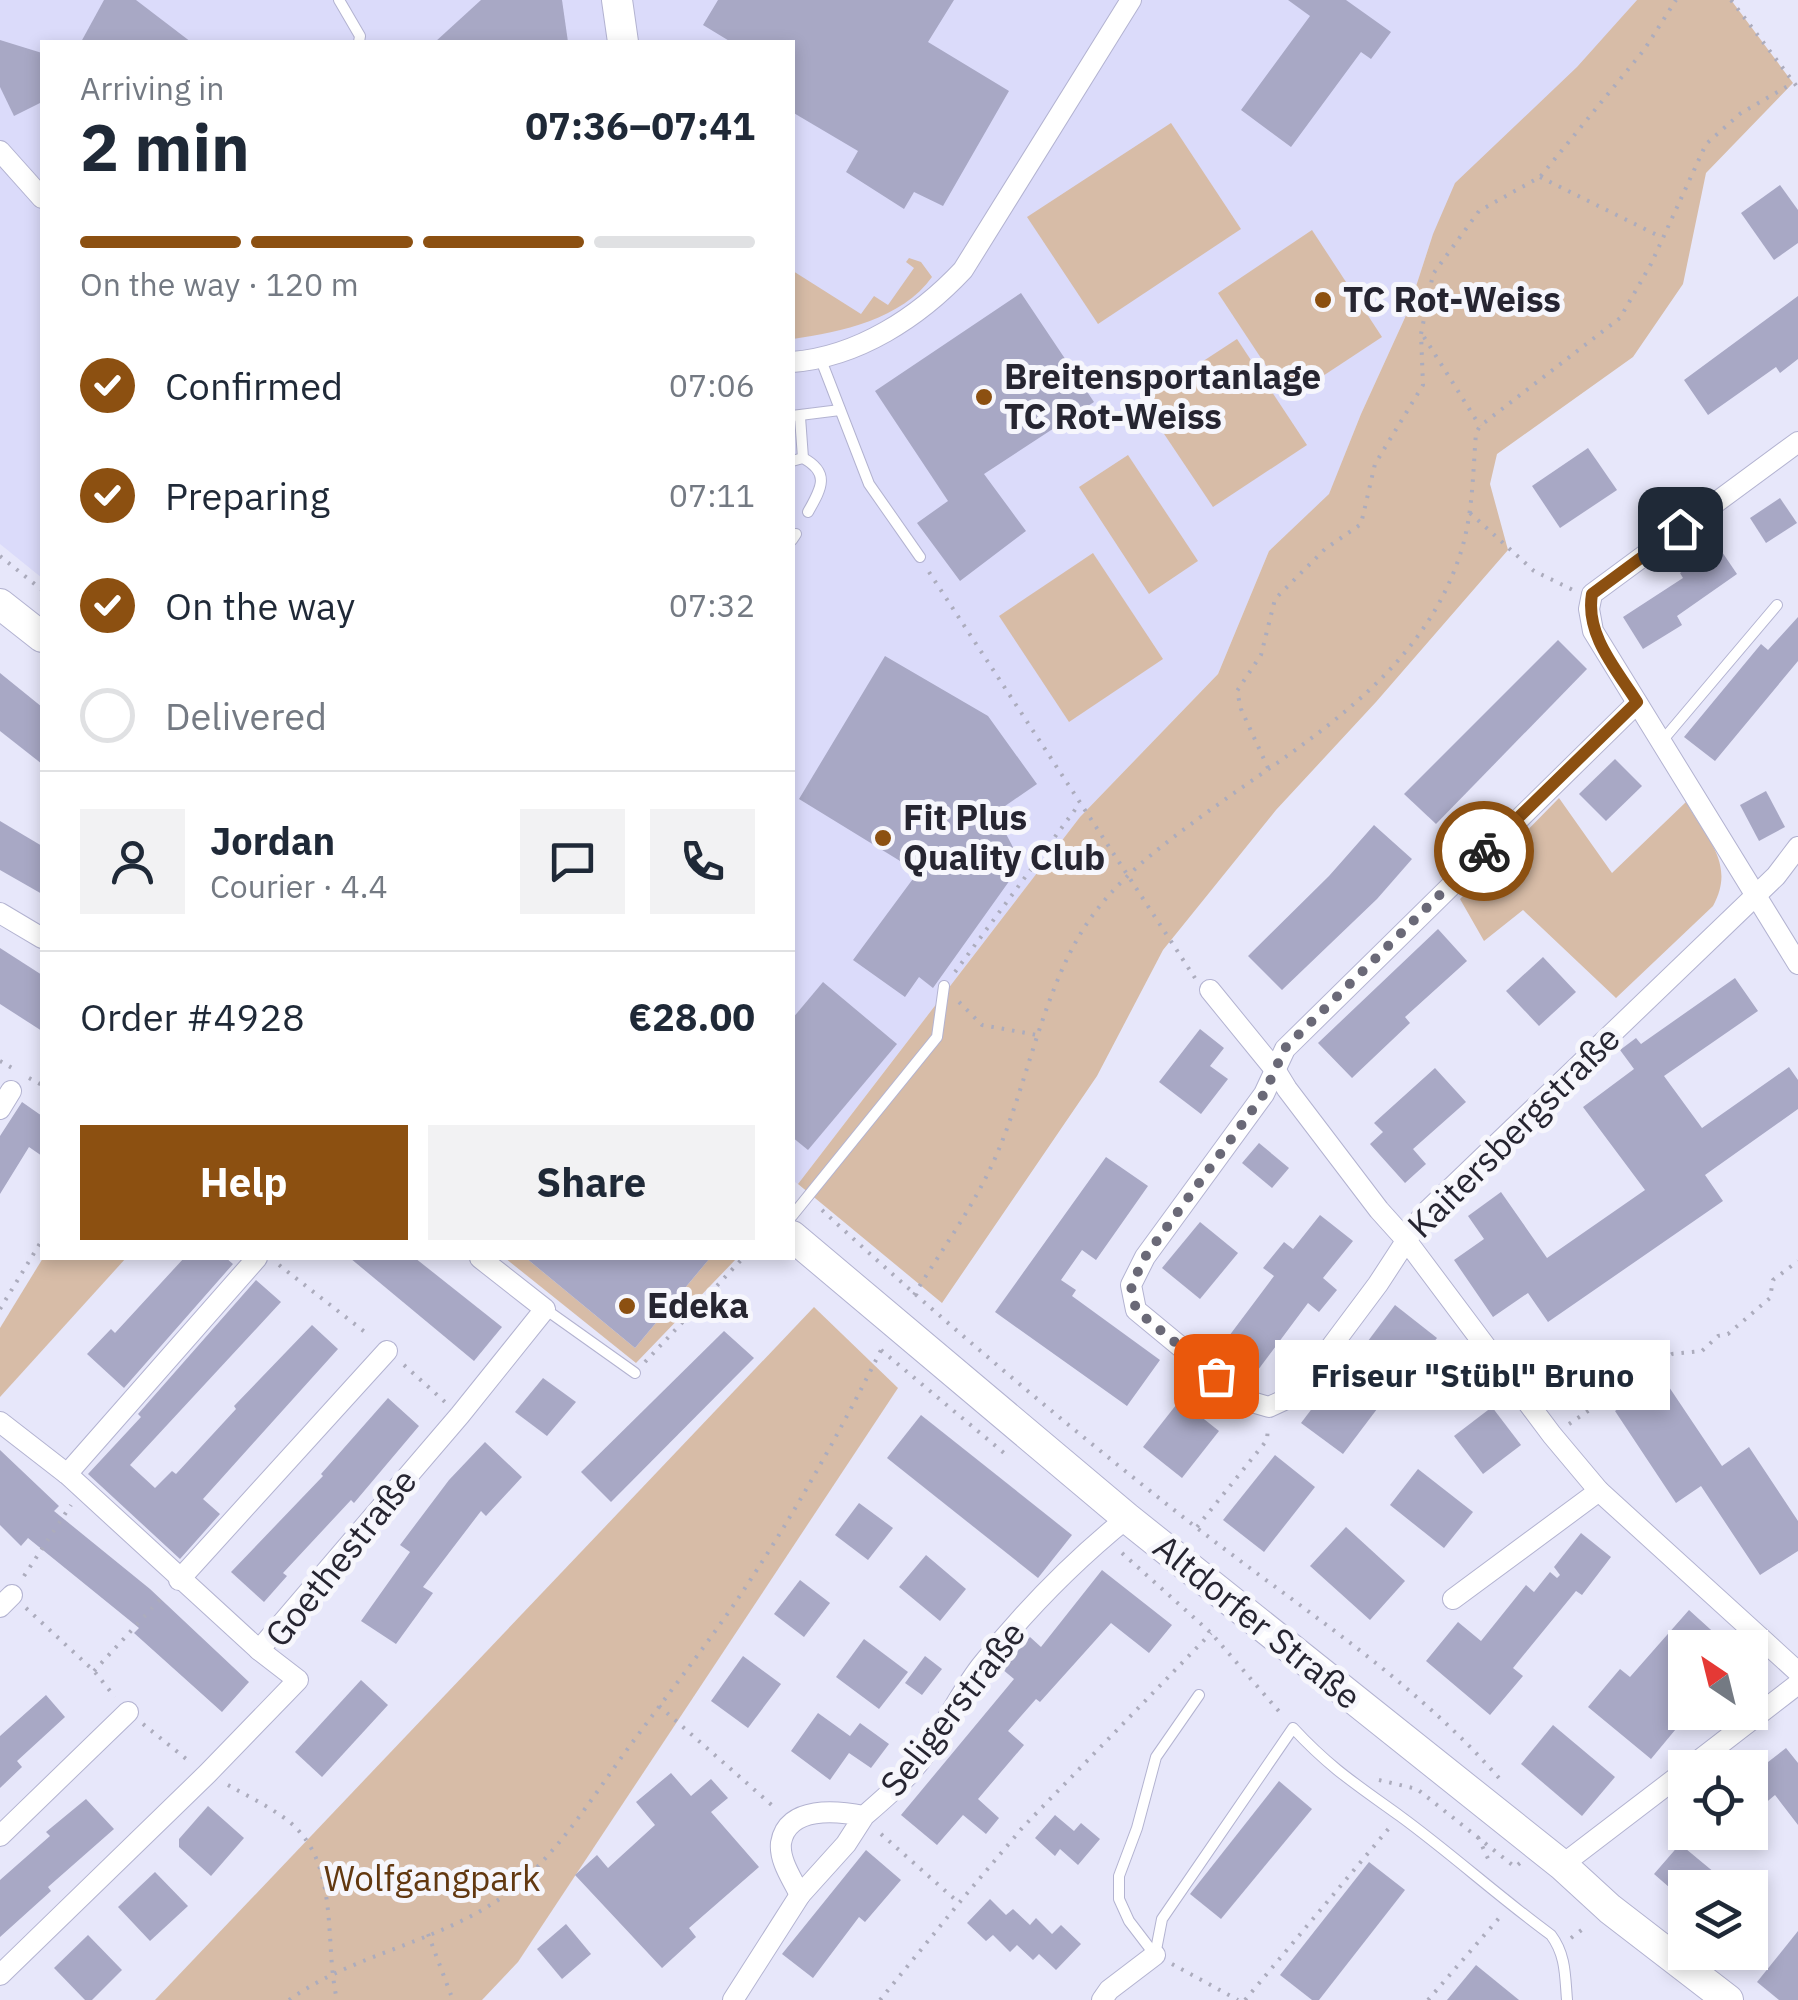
<!DOCTYPE html>
<html lang="en">
<head>
<meta charset="utf-8">
<style>
	:root { --surface:#fff; --page:#f2f2f3; --text:#1f2937; --muted:#747a83; --line:#e0e1e3; --accent:#8c5011 }
	body { margin:0; font-family:"IBM Plex Sans",sans-serif; background:var(--page); color:var(--text); height:100vh; display:flex; flex-direction:column; font-size:38px; white-space:nowrap }
	* { box-sizing:border-box; margin:0 }
	p { font-size:32px; color:var(--muted) }
	.icon { flex:none; width:55px; height:55px; fill:none; stroke:currentColor; stroke-width:2; stroke-linecap:round; stroke-linejoin:round }
	.map { position:relative; flex:1; overflow:hidden }
	.sheet { position:absolute; left:40px; top:40px; width:755px; height:1220px; display:flex; flex-direction:column; background:var(--surface); border-radius:0px; box-shadow:0 5px 15px #0003 }
	.sheet>* { flex:none }
	.needle { width:65px; rotate:325deg }
	.tools { position:absolute; left:1668px; top:1630px; display:grid; gap:20px }
	.tools a { display:grid; place-items:center; width:100px; height:100px; border-radius:0px; background:var(--surface); box-shadow:0 5px 15px #0003; font-size:50px }
	.pin { position:absolute; display:grid; place-items:center; width:85px; height:85px; color:#fff; margin:-42px; border-radius:20px; box-shadow:0 5px 15px #0006 }
	.courier { position:absolute; display:grid; place-items:center; width:100px; height:100px; margin:-50px; border:8px solid #8c5011; border-radius:50%; background:#fff; color:#222; box-shadow:0 2px 12px #0007 }
	.bubble { position:absolute; height:70px; border-radius:0px; background:var(--surface); box-shadow:0 5px 15px #0003; font-size:32px; font-weight:700; line-height:70px; text-align:center }
	.summary em { font-style:normal; font-weight:700 }
	.summary div { display:flex; flex-direction:column-reverse }
	.summary { display:flex; align-items:center; justify-content:space-between; height:170px; padding:0 40px }
	h1 { font-size:65px; font-weight:700; line-height:75px }
	.bar { display:grid; grid-template-columns:repeat(4,1fr); gap:15px 10px; align-content:center; height:120px; padding:0 40px }
	.bar i { height:12px; border-radius:8px; background:var(--line) }
	.bar .on { background:var(--accent) }
	.bar p { grid-column:span 4 }
	.line { display:flex; align-items:center; gap:25px; padding:0 40px; border-top:2px solid var(--line) }
	.line div { flex:1 }
	.round { display:grid; place-items:center; flex:none; width:105px; height:105px; border-radius:0px; background:var(--page) }
	ol { padding:0 40px; list-style:none }
	li { display:flex; align-items:center; gap:30px; height:110px }
	li p { margin-inline-start:auto }
	li .icon { padding:10px; border-radius:50%; background:var(--accent); color:#fff; stroke-width:4 }
	li:last-child { color:var(--muted) }
	li i { width:55px; height:55px; border:5px solid var(--line); border-radius:50% }
	.primary-button { display:flex; gap:20px; margin-top:auto; padding:20px 40px }
	.primary-button a { flex:1; height:115px; border-radius:0px; background:var(--accent); color:#fff; font-size:40px; font-weight:700; line-height:115px; text-align:center }
	.primary-button a+a { background:var(--page); color:var(--text) }
	.map>svg:first-child { display:block }
</style>
</head>
<body>
<div class="map">
<svg width="1798" height="2000" viewBox="0 0 1798 2000">
	<rect width="100%" height="100%" fill="#e7e7fa"/>
	<path fill="#dbdbfa" d="M0 0H1637L1433 234 1408 311 1361 414 1329 495 1269 551 1218 674 1080 817 798 1184 792 1180V42H42V578L0 544Z"/>
	<g fill="#d7bca7">
		<path d="M1637 0H1731L1793 83 1706 173 1683 284 1633 357 1497 454 1490 484 1508 550 1376 702 1276 810 1163 950 1097 1076 942 1303 798 1184 1080 817 1218 674 1269 551 1329 494 1361 414 1408 311 1433 234 1455 183 1577 67Z"/>
		<path d="M1171 123 1241 229 1098 324 1027 217Z"/>
		<path d="M1312 230 1382 337 1288 399 1218 293Z"/>
		<path d="M909 258 921 262 932 277C902 319 841 332 793 339V271L861 314 874 296 888 305 914 268 906 262Z"/>
		<path d="M1237 339 1307 445 1213 507 1142 401Z"/>
		<path d="M1128 455 1198 561 1149 594 1079 487Z"/>
		<path d="M1093 553 1163 659 1069 722 999 616Z"/>
		<path d="M1559 798 1612 873 1686 802C1707 839 1736 864 1713 906L1616 998 1523 910 1484 941 1460 899Z"/>
		<path d="M43 1258H126L0 1397V1328Z"/>
		<path d="M505 1258H526L635 1348 710 1258H737L636 1363Z"/>
		<path d="M814 1307 898 1388 518 1962 482 2000H155Z"/>
	</g>
	<g fill="#a8a8c5">
		<path d="M104 0H136L191 42H81Z"/>
		<path d="M481 0H562L568 42H435Z"/>
		<path d="M718 0H954L928 42 1009 91 943 206 914 192 904 209 846 172 858 151 792 112V42H731L703 25Z"/>
		<path d="M1288 0H1346L1391 32 1371 59 1361 52 1291 147 1241 110 1310 16Z"/>
		<path d="M0 40 42 53V102L14 116 0 87Z"/>
		<path d="M1780 185 1798 210V243L1774 260 1741 213Z"/>
		<path d="M1021 293 1094 402 984 474 1026 531 960 581 917 523 948 501 875 391Z"/>
		<path d="M1798 296V359L1780 373 1776 367 1708 415 1684 380Z"/>
		<path d="M1588 448 1617 490 1560 528 1532 486Z"/>
		<path d="M1780 498 1797 523 1766 543 1750 518Z"/>
		<path d="M1718 546 1737 574 1677 616 1682 625 1643 649 1623 617 1683 578 1680 573Z"/>
		<path d="M1798 617V661L1715 761 1684 737 1761 644 1768 650Z"/>
		<path d="M1558 640 1587 669 1436 824 1404 794Z"/>
		<path d="M885 656 988 716 1037 784 995 813 1015 851 1010 858 1020 866 933 988 919 977 905 997 853 960 918 872 799 799Z"/>
		<path d="M0 673 42 707V764L0 731Z"/>
		<path d="M1615 759 1642 786 1606 821 1579 794Z"/>
		<path d="M1766 791 1785 827 1759 841 1740 805Z"/>
		<path d="M0 821 42 846V894L0 870Z"/>
		<path d="M1374 825 1412 859 1377 899 1282 990 1248 956 1329 876Z"/>
		<path d="M1438 929 1467 961 1405 1017 1410 1023 1352 1078 1318 1043Z"/>
		<path d="M0 948 42 975V1031L0 1004Z"/>
		<path d="M1543 957 1576 992 1539 1026 1506 991Z"/>
		<path d="M1735 978 1758 1011 1664 1076 1702 1128 1789 1067 1798 1080V1109L1705 1175 1723 1201 1548 1322 1528 1293 1493 1317 1454 1260 1484 1239 1468 1216 1501 1192 1547 1258 1645 1190 1583 1107 1634 1069 1620 1050 1636 1038 1641 1044Z"/>
		<path d="M823 982 897 1044 808 1150 792 1137V1019Z"/>
		<path d="M1200 1029 1224 1048 1210 1066 1228 1079 1201 1114 1159 1082Z"/>
		<path d="M1435 1068 1466 1102 1413 1149 1426 1164 1405 1183 1370 1144 1383 1132 1374 1123Z"/>
		<path d="M22 1102 42 1116V1156L29 1147 0 1194V1136Z"/>
		<path d="M1259 1143 1289 1168 1272 1188 1242 1163Z"/>
		<path d="M1106 1157 1148 1186 1096 1260 1082 1250 1061 1280 1076 1290 1072 1296 1160 1360 1127 1406 995 1312Z"/>
		<path d="M1320 1215 1353 1241 1323 1278 1337 1290 1319 1312 1308 1303 1249 1382 1214 1356 1274 1276 1263 1268 1284 1242 1293 1249Z"/>
		<path d="M1200 1222 1238 1253 1200 1299 1162 1268Z"/>
		<path d="M184 1258H226L233 1264 124 1388 87 1354 111 1329 115 1333Z"/>
		<path d="M350 1258H415L502 1327 474 1361Z"/>
		<path d="M526 1258H710L635 1348Z"/>
		<path d="M256 1280 281 1302 130 1465 155 1488 172 1471 176 1474 236 1409 234 1406 312 1325 338 1349 203 1499 220 1514 180 1559 88 1474 141 1417 138 1414Z"/>
		<path d="M1395 1305 1437 1338 1410 1373 1368 1341Z"/>
		<path d="M724 1331 754 1358 611 1502 581 1472Z"/>
		<path d="M1336 1377 1377 1409 1343 1454 1301 1423Z"/>
		<path d="M543 1378 576 1402 547 1436 515 1412Z"/>
		<path d="M1663 1378 1722 1466 1749 1447 1798 1521V1551L1760 1575 1701 1486 1676 1503 1615 1411Z"/>
		<path d="M388 1398 419 1426 354 1503 351 1500 283 1573 287 1576 264 1602 231 1572 323 1476 321 1474Z"/>
		<path d="M1180 1400 1219 1431 1182 1478 1143 1447Z"/>
		<path d="M1492 1407 1521 1445 1483 1474 1454 1436Z"/>
		<path d="M921 1415 1072 1535 1038 1578 887 1458Z"/>
		<path d="M485 1442 522 1477 486 1516 481 1511 423 1587 433 1593 396 1644 361 1621 410 1552 400 1545 449 1480Z"/>
		<path d="M0 1450 59 1506 54 1511 150 1589 249 1682 222 1712 134 1633 139 1628 28 1538 21 1546 0 1525Z"/>
		<path d="M1275 1455 1315 1487 1264 1552 1223 1520Z"/>
		<path d="M1418 1469 1473 1512 1444 1548 1390 1505Z"/>
		<path d="M859 1503 893 1528 868 1560 835 1535Z"/>
		<path d="M1346 1527 1405 1581 1370 1620 1310 1566Z"/>
		<path d="M1581 1533 1611 1557 1582 1595 1576 1591 1513 1668 1523 1676 1490 1715 1426 1661 1458 1622 1481 1641 1526 1585 1534 1592 1550 1572 1557 1578 1560 1575 1554 1567Z"/>
		<path d="M926 1555 966 1589 940 1621 899 1587Z"/>
		<path d="M1102 1570 1172 1625 1149 1653 1111 1623 1040 1702 1036 1699 1008 1731 1024 1745 978 1799 999 1818 986 1834 963 1815 937 1845 901 1815 1014 1679 1002 1669 1030 1637 1041 1647Z"/>
		<path d="M800 1580 830 1603 804 1637 774 1614Z"/>
		<path d="M1689 1610 1731 1648H1685V1718L1651 1759 1588 1707 1620 1669 1630 1677Z"/>
		<path d="M864 1639 908 1672 879 1709 836 1677Z"/>
		<path d="M743 1656 781 1684 748 1728 711 1701Z"/>
		<path d="M925 1656 942 1669 922 1695 905 1683Z"/>
		<path d="M361 1680 388 1705 322 1777 295 1752Z"/>
		<path d="M46 1695 65 1717 17 1761 22 1767 0 1788V1736Z"/>
		<path d="M818 1713 850 1736 860 1723 889 1744 871 1768 849 1753 830 1780 791 1751Z"/>
		<path d="M1553 1725 1615 1777 1582 1816 1521 1764Z"/>
		<path d="M1786 1748 1798 1763V1825L1775 1795 1750 1816V1776Z"/>
		<path d="M671 1773 691 1796 711 1779 728 1798 711 1812 759 1867 689 1928 696 1937 662 1968 575 1875 597 1855 608 1868 655 1825 636 1802Z"/>
		<path d="M1279 1781 1312 1809 1221 1919 1190 1894Z"/>
		<path d="M86 1799 114 1829 48 1887 51 1891 0 1937V1880L50 1836 46 1832Z"/>
		<path d="M208 1806 244 1838 211 1876 179 1847V1839Z"/>
		<path d="M1055 1815 1074 1831 1081 1823 1100 1839 1078 1865 1060 1849 1055 1856 1035 1838Z"/>
		<path d="M1680 1844 1715 1873 1703 1888H1685V1901L1654 1874Z"/>
		<path d="M866 1850 901 1880 865 1922 859 1917 813 1978 782 1954Z"/>
		<path d="M1369 1862 1405 1890 1319 2000H1312L1280 1975Z"/>
		<path d="M155 1872 188 1906 150 1941 118 1907Z"/>
		<path d="M990 1899 1006 1915 1013 1909 1030 1925 1036 1918 1052 1934 1061 1925 1081 1944 1056 1970 1039 1954 1033 1960 1017 1945 1010 1952 993 1935 986 1941 967 1923Z"/>
		<path d="M566 1924 591 1954 562 1979 537 1949Z"/>
		<path d="M1798 1931V2000H1779L1757 1982Z"/>
		<path d="M88 1935 122 1970 92 2000H85L54 1968Z"/>
		<path d="M1476 1965 1519 2000H1447Z"/>
	</g>
	<g fill="none" stroke-linecap="round" stroke-linejoin="round">
		<defs>
			<g id="service">
				<path d="M339 0 360 36 359 42"/>
				<path d="M821 360 869 484 920 557"/>
				<path d="M792 416 840 410"/>
				<path d="M800 417 803 458"/>
				<path d="M792 461 803 458C831 473 821 489 808 512"/>
				<path d="M792 540 796 534"/>
				<path d="M1662 741 1777 605"/>
				<path d="M792 1216 937 1037 944 986"/>
				<path d="M545 1309 635 1373"/>
				<path d="M1155 1955 1162 1919 1293 1728C1330 1768 1357 1785 1400 1816 1452 1854 1499 1897 1551 1935 1566 1955 1565 1976 1567 2000"/>
				<path d="M1155 1955 1129 1921 1119 1899V1876L1137 1828 1156 1757 1199 1695"/>
			</g>
			<g id="minor">
				<path d="M0 151 42 198"/>
				<path d="M792 362C858 357 919 317 963 270L1131 0"/>
				<path d="M1798 442 1592 594 1589 609 1593 631 1798 964"/>
				<path d="M1637 703 1285 1049 1264 1094 1145 1257 1131 1285 1136 1310 1245 1400 1269 1407 1295 1395 1378 1284 1423 1215 1776 876 1798 847"/>
				<path d="M0 913 42 938"/>
				<path d="M1210 990 1276 1071 1287 1089 1379 1210 1406 1240 1552 1435 1599 1491 1798 1672"/>
				<path d="M0 1109 11 1091"/>
				<path d="M0 1422 67 1474 259 1650"/>
				<path d="M67 1474 257 1258"/>
				<path d="M179 1580 387 1351"/>
				<path d="M1453 1599 1599 1491"/>
				<path d="M0 1607 12 1595"/>
				<path d="M1689 1768 1798 1684"/>
				<path d="M864 1816 846 1844 800 1895C793 1880 779 1861 781 1843 787 1805 838 1811 864 1816 887 1796 911 1776 928 1750 946 1723 961 1692 981 1666 1023 1613 1075 1560 1127 1518"/>
				<path d="M0 1836 128 1712"/>
				<path d="M1562 1865 1685 1771"/>
				<path d="M0 1975 208 1773 298 1680 259 1650 460 1415 545 1309 480 1258"/>
				<path d="M733 2000 800 1895"/>
				<path d="M1102 2000 1109 1990 1155 1955"/>
			</g>
			<g id="secondary">
				<path d="M617 0 623 42"/>
				<path d="M0 604 42 637"/>
				<path d="M792 1236 1127 1518 1562 1865 1610 1909 1728 2000"/>
			</g>
		</defs>
		<use href="#service" stroke="#b3b3d1" stroke-width="12"/>
		<use href="#minor" stroke="#b3b3d1" stroke-width="22"/>
		<use href="#secondary" stroke="#b3b3d1" stroke-width="32"/>
		<g stroke="#acacbd" stroke-width="4" stroke-dasharray="2.5 8" stroke-linecap="butt">
			<path d="M1731 0 1798 88"/>
			<path d="M1540 177 1661 237"/>
			<path d="M792 237 796 232"/>
			<path d="M1424 337 1480 426"/>
			<path d="M1470 513 1534 571 1573 590"/>
			<path d="M0 556 42 590"/>
			<path d="M929 572 1195 978"/>
			<path d="M1268 768 1241 709 1237 691 1261 655 1275 599 1325 549 1361 524 1375 464 1423 385 1421 334 1433 274 1479 211 1540 177 1644 50 1676 0"/>
			<path d="M955 972 1080 803"/>
			<path d="M959 1002 982 1025 1037 1035"/>
			<path d="M0 1061 12 1068"/>
			<path d="M29 1078 42 1085"/>
			<path d="M822 1210C942 1321 1068 1427 1197 1528 1300 1608 1412 1679 1499 1778"/>
			<path d="M279 1265 370 1336"/>
			<path d="M914 1295C944 1246 980 1198 1001 1144 1031 1070 1048 970 1099 907 1131 867 1172 838 1213 808 1312 737 1427 671 1463 545 1473 508 1473 471 1476 433L1480 426 1620 318 1651 264 1706 144 1741 113 1793 83"/>
			<path d="M0 1309 42 1240"/>
			<path d="M881 1350 1004 1453"/>
			<path d="M645 1362 743 1258"/>
			<path d="M404 1365 445 1402"/>
			<path d="M1569 1424 1607 1398 1613 1385 1672 1354 1702 1351 1718 1336 1728 1334 1770 1298 1773 1280 1798 1261"/>
			<path d="M1197 1527 1267 1440 1268 1427"/>
			<path d="M1122 1553 1211 1633 1283 1716"/>
			<path d="M24 1576 71 1505"/>
			<path d="M26 1608 94 1671 115 1697"/>
			<path d="M94 1671 165 1594"/>
			<path d="M659 1706 774 1807"/>
			<path d="M143 1724 190 1762"/>
			<path d="M1379 1780 1417 1789 1515 1867 1520 1863"/>
			<path d="M228 1785C246 1795 266 1805 283 1817 342 1858 323 1939 337 2000"/>
			<path d="M881 1834 959 1903 1023 1827 1211 1633"/>
			<path d="M1478 1837 1491 1865"/>
			<path d="M428 1934 451 1995"/>
			<path d="M1571 1938 1587 1926"/>
			<path d="M1172 1964 1238 2000"/>
			<path d="M289 2000C352 1955 431 1944 495 1902 551 1866 590 1800 629 1747 665 1698 703 1650 737 1600 791 1520 838 1436 881 1350"/>
			<path d="M880 2000 959 1903"/>
			<path d="M1245 2000 1390 1827"/>
			<path d="M1428 2000 1500 1917"/>
		</g>
		<use href="#service" stroke="#fff" stroke-width="10"/>
		<use href="#minor" stroke="#fff" stroke-width="20"/>
		<use href="#secondary" stroke="#fff" stroke-width="30"/>
	</g>
	<g fill="none" stroke-linecap="round" stroke-linejoin="round">
		<path stroke="#6a6977" stroke-width="10" stroke-dasharray="0 18" d="M1216 1376 1136 1310 1131 1286 1145 1257 1264 1094 1285 1048 1484 851"/>
		<path stroke="#8c5011" stroke-width="12" d="M1484 851 1637 702C1617 670 1585 635 1592 594L1680 529"/>
	</g>
	<g fill="#8c5011" stroke="#f6f6fc" stroke-width="4">
		<circle cx="1323" cy="300" r="10"/>
		<circle cx="984" cy="397" r="10"/>
		<circle cx="883" cy="838" r="10"/>
		<circle cx="627" cy="1306" r="10"/>
	</g>
	<g text-anchor="middle" stroke-width="10" stroke-linejoin="round" paint-order="stroke">
		<g font-size="35" font-weight="bold" fill="#262531" stroke="#f6f6fc" text-anchor="start">
			<text x="1343" y="312">TC Rot-Weiss</text>
			<text x="1004" y="389">Breitensportanlage<tspan x="1004" dy="40">TC Rot-Weiss</tspan></text>
			<text x="903" y="830">Fit Plus<tspan x="903" dy="40">Quality Club</tspan></text>
			<text x="647" y="1318">Edeka</text>
		</g>
		<g font-size="35" fill="#262531" stroke="#f6f6fc">
			<text transform="translate(1514 1132) rotate(-45)" y="12">Kaitersbergstraße</text>
			<text transform="translate(341 1558) rotate(-51)" y="12">Goethestraße</text>
			<text transform="translate(1257 1622) rotate(39)" y="12">Altdorfer Straße</text>
			<text transform="translate(953 1709) rotate(-52)" y="12">Seligerstraße</text>
		</g>
		<g font-size="35" fill="#623810" stroke="#f6f6fc">
			<text x="432" y="1891">Wolfgangpark</text>
		</g>
	</g>
</svg>
<div class="tools">
<a><svg class="needle" viewBox="-14 -14 28 28"><path d="M0-13l5 13h-10z" fill="#e53935"/><path d="M0 13l5-13h-10z" fill="#747a83"/></svg></a>
<a><svg class="icon" aria-label="locate" viewBox="0 0 24 24"><circle cx="12" cy="12" r="6"/><path d="M12 2v4M12 18v4M2 12h4M18 12h4"/></svg></a>
<a><svg class="icon" aria-label="layers" viewBox="0 0 24 24"><path d="M12 4l9 5-9 5-9-5zM3 14l9 5 9-5"/></svg></a>
</div>
<div class="pin" style="left:1216px;top:1376px;background:#ea580c"><svg class="icon" aria-label="bag" viewBox="0 0 24 24"><path d="M5 8h14l-1 12H6zM9 8a3 3 0 0 1 6 0"/></svg></div>
<div class="pin" style="left:1680px;top:529px;background:#1f2937"><svg class="icon" aria-label="home" viewBox="0 0 24 24"><path d="M3 11l9-7 9 7M6 9v11h12V9"/></svg></div>
<div class="courier" style="left:1484px;top:851px"><svg class="icon" aria-label="bike" viewBox="0 0 24 24"><circle cx="6" cy="16" r="4"/><circle cx="18" cy="16" r="4"/><path d="M6 16l4-8h5l3 8M10 8l3 8H6M13 5h3"/></svg></div>
<div class="bubble" style="left:1275px;top:1340px;width:395px">Friseur &quot;Stübl&quot; Bruno</div>
<section class="sheet">
<div class="summary"><div><h1>2 min</h1><p>Arriving in</p></div><em>07:36–07:41</em></div>
<div class="bar"><i class="on"></i><i class="on"></i><i class="on"></i><i></i><p>On the way · 120 m</p></div>
<ol>
<li><svg class="icon" aria-label="check" viewBox="0 0 24 24"><path d="M5 12l5 5 9-10"/></svg>Confirmed<p>07:06</p></li>
<li><svg class="icon" aria-label="check" viewBox="0 0 24 24"><path d="M5 12l5 5 9-10"/></svg>Preparing<p>07:11</p></li>
<li><svg class="icon" aria-label="check" viewBox="0 0 24 24"><path d="M5 12l5 5 9-10"/></svg>On the way<p>07:32</p></li>
<li><i></i>Delivered</li>
</ol>
<div class="line" style="height:180px"><a class="round"><svg class="icon" aria-label="person" viewBox="0 0 24 24"><circle cx="12" cy="8" r="4"/><path d="M4 21q1-7 8-7t8 7"/></svg></a><div><b>Jordan</b><p>Courier · 4.4</p></div><a class="round"><svg class="icon" aria-label="chat" viewBox="0 0 24 24"><path d="M4 5h16v11H9l-5 4z"/></svg></a><a class="round"><svg class="icon" aria-label="phone" viewBox="0 0 24 24"><path d="M5 4h4l2 5-3 2q2 4 5 5l2-3 5 2v4C11 20 4 13 5 4z"/></svg></a></div>
<div class="line" style="height:130px"><div>Order #4928</div><b>€28.00</b></div>
<div class="primary-button"><a>Help</a><a>Share</a></div>
</section>
</div>
</body>
</html>
